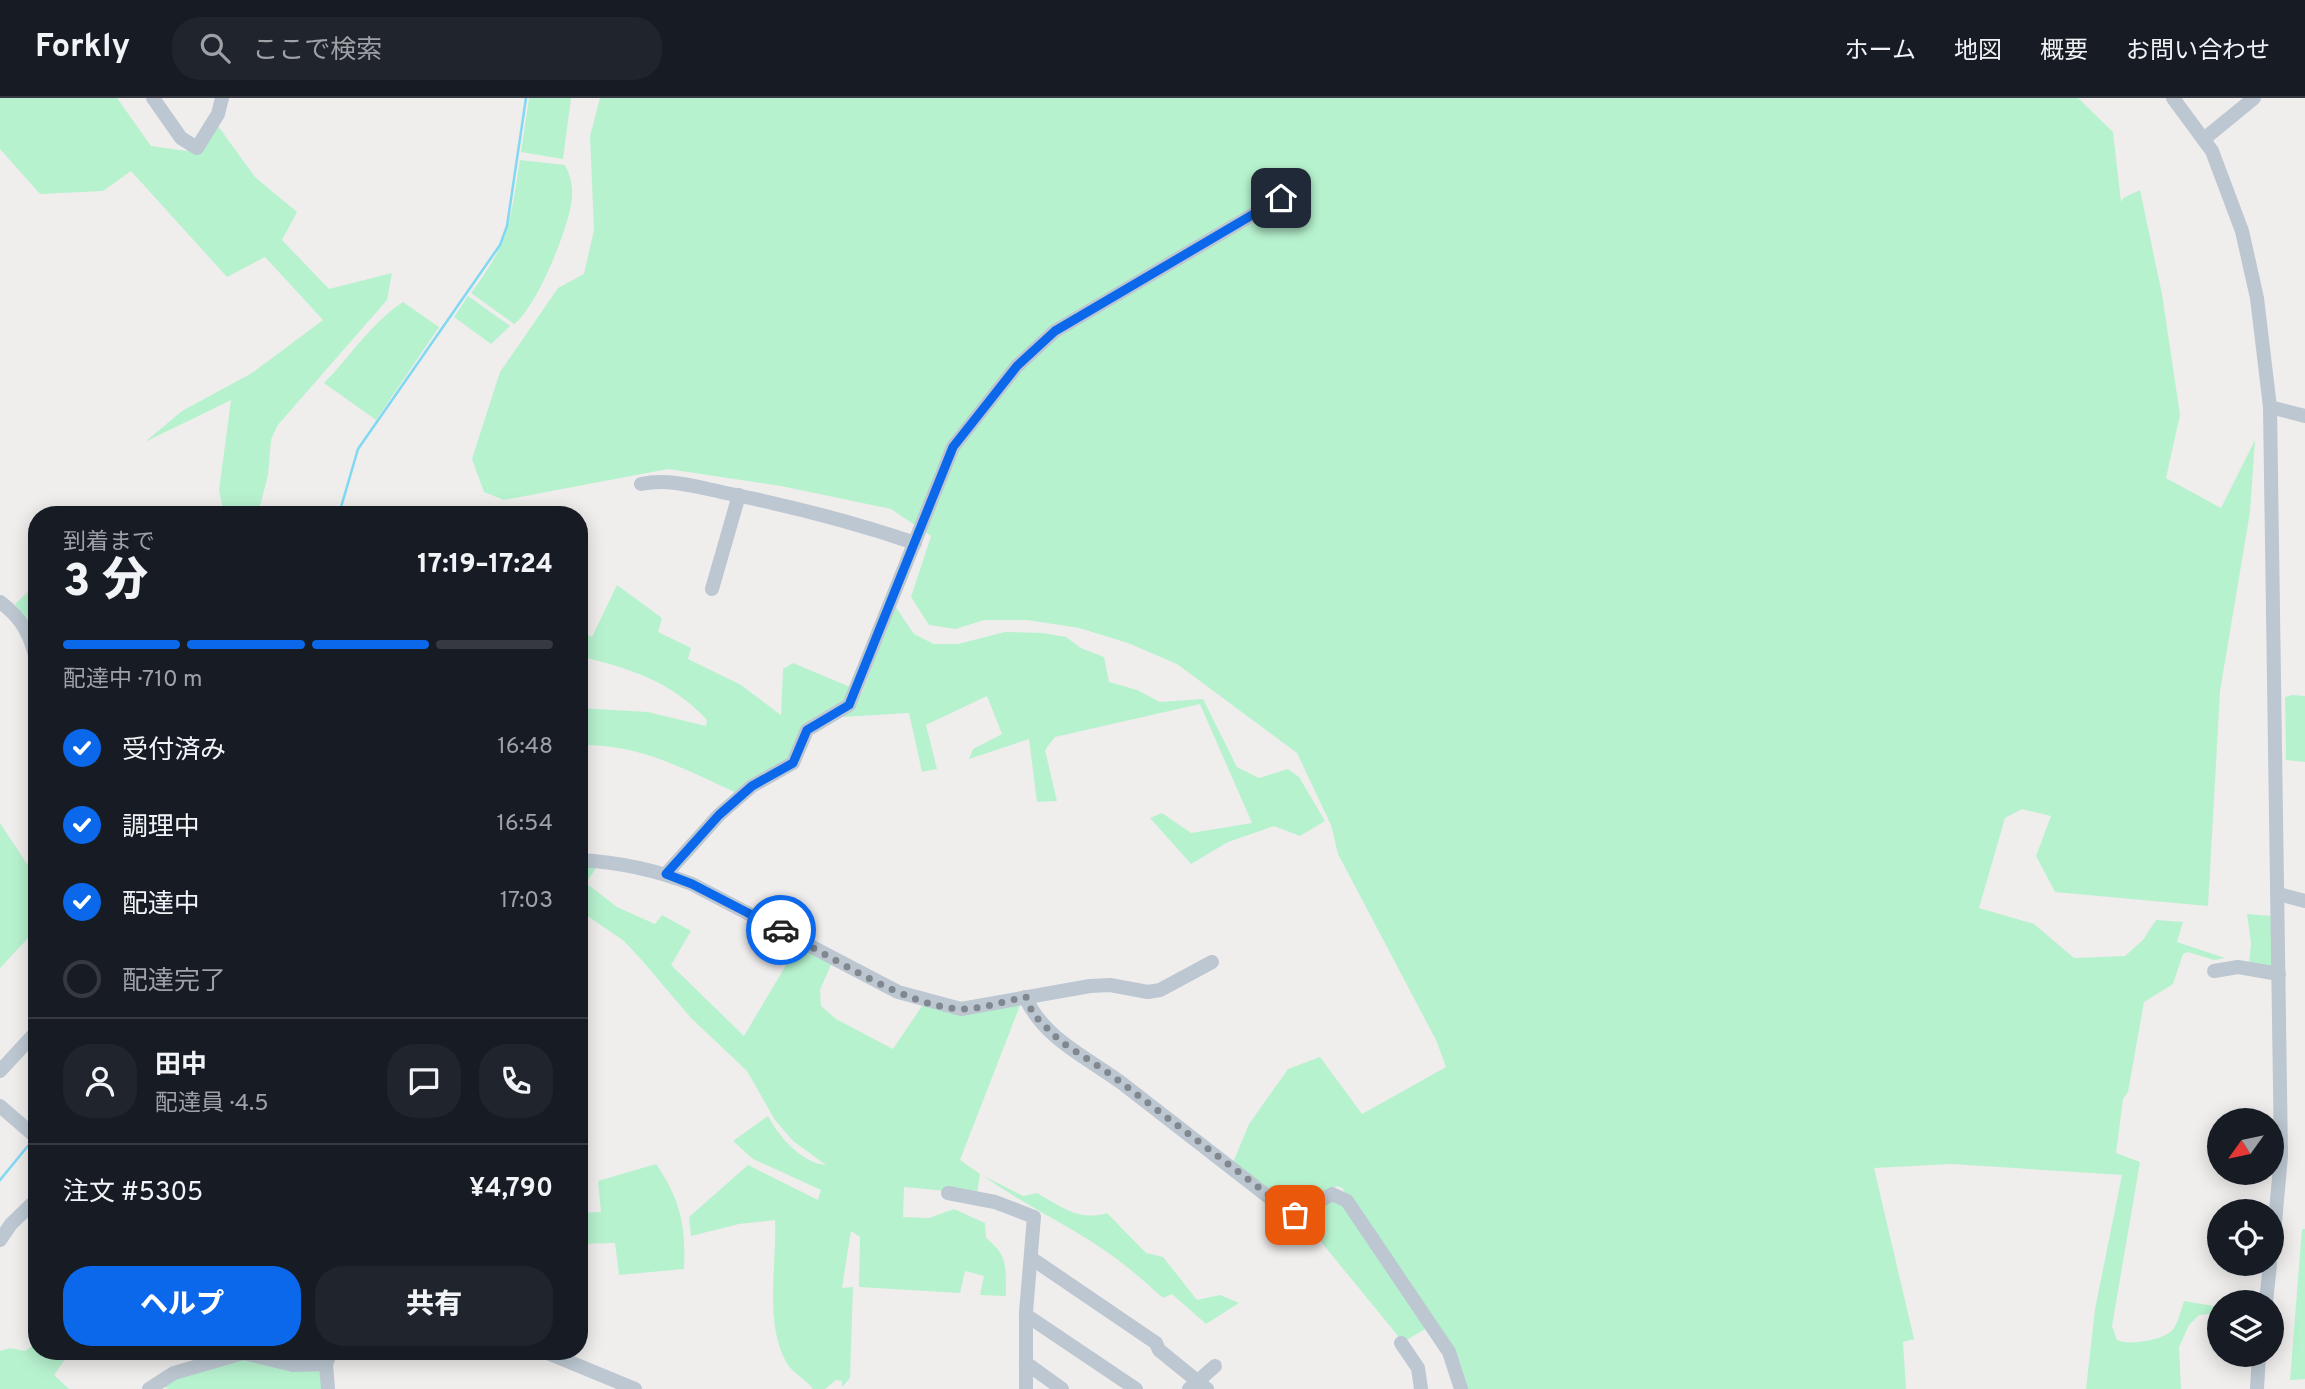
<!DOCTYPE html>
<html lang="ja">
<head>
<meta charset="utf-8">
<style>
	:root { --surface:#171b24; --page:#20242c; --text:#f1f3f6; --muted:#9ea1a6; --line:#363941; --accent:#0c68eb }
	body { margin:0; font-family:Overpass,"Noto Sans JP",sans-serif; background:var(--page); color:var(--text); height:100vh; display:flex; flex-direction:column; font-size:26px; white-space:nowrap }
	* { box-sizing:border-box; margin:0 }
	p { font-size:23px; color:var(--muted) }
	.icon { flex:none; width:38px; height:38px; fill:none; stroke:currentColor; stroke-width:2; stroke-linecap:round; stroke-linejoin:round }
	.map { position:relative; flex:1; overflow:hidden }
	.sheet { position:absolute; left:28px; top:408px; width:560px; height:854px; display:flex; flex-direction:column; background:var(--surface); border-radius:28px; box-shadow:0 4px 18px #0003 }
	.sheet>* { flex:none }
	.needle { width:46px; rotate:237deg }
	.tools { position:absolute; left:2207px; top:1010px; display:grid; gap:14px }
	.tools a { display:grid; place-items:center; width:77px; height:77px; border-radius:50%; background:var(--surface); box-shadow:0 4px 18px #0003; font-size:35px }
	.pin { position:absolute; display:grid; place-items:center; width:60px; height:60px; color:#fff; margin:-30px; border-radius:14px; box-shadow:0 4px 10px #0006 }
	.courier { position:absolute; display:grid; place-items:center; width:70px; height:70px; margin:-35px; border:5px solid #0c68eb; border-radius:50%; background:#fff; color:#222; box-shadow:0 2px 9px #0007 }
	.headline em { font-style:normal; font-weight:800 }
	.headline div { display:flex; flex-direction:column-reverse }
	.headline { display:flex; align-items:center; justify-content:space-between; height:119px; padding:0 35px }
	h1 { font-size:46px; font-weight:800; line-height:52px }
	.bar { display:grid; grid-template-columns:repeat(4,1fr); gap:10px 7px; align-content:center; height:84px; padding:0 35px }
	.bar i { height:9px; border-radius:5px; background:var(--line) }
	.bar .selected { background:var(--accent) }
	.bar p { grid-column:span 4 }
	.line { display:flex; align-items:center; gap:18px; padding:0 35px; border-top:2px solid var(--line) }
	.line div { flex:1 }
	.round { display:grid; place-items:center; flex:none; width:74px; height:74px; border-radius:28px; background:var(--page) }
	ol { padding:0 35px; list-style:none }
	li { display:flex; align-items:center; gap:21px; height:77px }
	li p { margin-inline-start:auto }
	li .icon { padding:7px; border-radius:50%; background:var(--accent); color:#fff; stroke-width:4 }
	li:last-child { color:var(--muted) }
	li i { width:38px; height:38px; border:4px solid var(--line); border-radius:50% }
	.button { display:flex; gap:14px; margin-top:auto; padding:14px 35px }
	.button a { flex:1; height:80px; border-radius:28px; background:var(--accent); color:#fff; font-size:28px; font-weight:800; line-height:80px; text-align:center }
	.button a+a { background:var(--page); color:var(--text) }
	header { display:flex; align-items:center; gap:42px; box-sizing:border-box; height:98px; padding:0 35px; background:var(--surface); border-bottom:2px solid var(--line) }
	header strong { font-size:33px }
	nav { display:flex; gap:38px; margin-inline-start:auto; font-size:24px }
	.search { width:490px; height:63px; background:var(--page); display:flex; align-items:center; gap:18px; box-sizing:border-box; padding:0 24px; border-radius:28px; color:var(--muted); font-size:26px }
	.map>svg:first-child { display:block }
</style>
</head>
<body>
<header>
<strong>Forkly</strong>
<div class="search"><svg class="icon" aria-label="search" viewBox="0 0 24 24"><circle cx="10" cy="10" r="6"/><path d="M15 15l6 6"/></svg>ここで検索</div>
<nav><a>ホーム</a><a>地図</a><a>概要</a><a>お問い合わせ</a></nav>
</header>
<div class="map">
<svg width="2305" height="1291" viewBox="0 0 2305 1291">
	<rect width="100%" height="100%" fill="#f0eded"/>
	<g fill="#b7f2cf">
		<path d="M0 0H117L151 48 186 53 218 28 255 79 297 114 282 142 329 191 392 175 387 202 277 328 271 342 268 377 258 416H224L219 392 231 302 145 344 182 313 252 275 323 222 265 159 227 179 131 73 103 93 40 96 0 51Z"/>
		<path d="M529 0H571L563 61 521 54Z"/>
		<path d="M600 0H2078L2113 34 2121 104 2123 100 2140 92 2162 196 2180 317 2166 380 2221 410 2255 342 2250 414 2220 593 2208 808 2055 794 2036 758 2051 718 2022 711 2005 720 1979 810 2034 826 2074 860 2125 858 2143 842 2156 822 2183 824 2177 844 2225 860 2214 862 2188 854 2183 856 2173 886 2144 904 2128 994 2123 1001 2116 1055 2140 1064 2112 1228 2117 1242C2128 1248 2167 1242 2174 1230 2179 1222 2181 1212 2184 1203L2219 1209V1215L2199 1217 2189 1227 2179 1249 2181 1291H2086L2095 1211 2122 1077 1952 1066 1874 1070 1914 1241 1903 1244 1906 1291H1464L1436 1229 1342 1090 1337 1088 1294 1114 1232 1067 1249 1026 1288 971 1320 959 1362 1016 1446 969 1436 942 1338 756 1331 727 1297 655 1177 566 1128 545 1079 530 1027 522H984L956 531 929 527 911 499 931 438 891 411 781 388 668 371 504 402 484 394 472 361 500 274 558 190 584 176 594 132 590 38Z"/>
		<path d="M520 62 565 67C570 77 573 87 572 99 571 126 536 211 514 226L471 195C510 143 510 124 520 62Z"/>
		<path d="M468 198 510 228 491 246 454 219Z"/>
		<path d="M403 204 439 229 376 322 324 285C351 258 371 225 403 204Z"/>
		<path d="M37 486V535L15 506Z"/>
		<path d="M617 487 662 520 658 534 691 550 688 561 741 587 781 617 783 571 793 565 855 591 847 603 802 631 794 657 737 695C685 672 647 649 589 647L579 661V610L648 614 706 628 707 622C670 582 630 571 579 558V533L592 539Z"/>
		<path d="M895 508 914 536 934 546H958L1005 534 1042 535 1066 539 1081 550 1104 559 1109 584 1137 592 1160 604 1203 601 1237 669 1259 680 1288 671 1299 679 1325 723 1300 738 1274 728 1228 744 1191 766 1150 720 1162 715 1191 735 1252 725 1200 606 1055 639 1045 652 1057 703 1037 704 1029 641 969 661 973 651 1002 636 987 598 926 627 937 671 922 674 909 615 842 619 862 595Z"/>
		<path d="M2292 597 2305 598V664L2286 662 2285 599Z"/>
		<path d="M0 725 27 766 37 758V839L31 837 0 870Z"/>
		<path d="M579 767H598L586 785 617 809 655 826 662 817 691 833 671 867 744 938 799 845 833 862 820 892 821 908 836 921 893 951 924 905H1021L960 1062 980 1076 977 1096 904 1089 903 1119 929 1120 954 1111 985 1125 986 1140C1010 1159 1005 1170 1006 1198L980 1197 984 1178 965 1173 960 1195 859 1189 860 1139 851 1133 842 1190 853 1189 850 1280 842 1289V1283L836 1282 825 1291H813C807 1282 792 1275 786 1264 764 1223 777 1167 775 1122L739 1126 691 1138 689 1119 748 1067 818 1102 821 1092 753 1061 733 1043 768 1018C779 1039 802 1065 826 1067L793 1043 775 1022 747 973 691 920 639 859 624 843 579 812Z"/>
		<path d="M2247 816 2272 818 2273 867 2270 870 2249 866 2251 845Z"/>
		<path d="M656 1066C681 1102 686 1129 684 1171L619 1177 615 1145 579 1146V1115L601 1114 598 1083Z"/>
		<path d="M984 1078 1023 1098 1037 1095C1060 1108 1080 1124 1107 1115L1146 1155 1163 1159 1197 1202 1220 1197 1239 1205 1206 1226 1172 1196 1163 1200C1144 1183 1125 1166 1104 1152 1065 1125 1022 1106 984 1078Z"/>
		<path d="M1326 1100 1340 1101 1427 1230 1403 1244 1304 1123 1302 1120Z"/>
		<path d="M2302 1131H2305V1281L2290 1282Z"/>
		<path d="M37 1238V1253H71L54 1277 69 1291H0V1253L10 1250 25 1253 32 1248Z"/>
		<path d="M231 1260 320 1270 326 1291H168L160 1286Z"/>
	</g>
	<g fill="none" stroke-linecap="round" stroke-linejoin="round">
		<g stroke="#81d8f2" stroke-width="2.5">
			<path d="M339 416 358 351 500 147 507 128 526 0"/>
			<path d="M0 1082 32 1043"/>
		</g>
		<g stroke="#bcc7d1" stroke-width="14">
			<path d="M153 0 181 40 197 50 218 16 222 0"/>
			<path d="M2173 0 2212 53 2242 133 2257 200 2270 309 2281 1058 2272 1157"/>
			<path d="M2204 41 2254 0"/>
			<path d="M2270 309 2305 318"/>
			<path d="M641 386C670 380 697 389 726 395 791 408 853 424 915 445"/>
			<path d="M712 491 739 397"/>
			<path d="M0 504C23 521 31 538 37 565"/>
			<path d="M579 762C618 764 656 772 692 786L898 894 961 911 1090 888 1110 887 1148 894 1160 892 1212 864"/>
			<path d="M666 776 719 717 752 688 793 665 807 632 849 607 953 349 1017 268 1055 233 1281 100"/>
			<path d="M2279 796 2305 803"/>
			<path d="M2214 873 2238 869 2279 876"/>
			<path d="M1025 899C1045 942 1087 959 1123 986 1178 1029 1233 1071 1288 1114L1295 1117 1332 1096 1347 1103 1449 1254 1461 1291"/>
			<path d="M0 973 37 933"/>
			<path d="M0 1008 37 1040"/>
			<path d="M948 1095 995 1104 1034 1119 1026 1214V1291"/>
			<path d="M0 1142 11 1126 37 1101"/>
			<path d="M1031 1160 1156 1245 1159 1252 1207 1291"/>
			<path d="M2266 1204 2270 1166"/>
			<path d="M1026 1217 1136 1291"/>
			<path d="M1401 1245 1418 1270 1421 1291"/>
			<path d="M543 1253 635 1291"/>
			<path d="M1026 1265 1062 1291"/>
			<path d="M149 1291 174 1275 243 1255 293 1267 326 1266"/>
			<path d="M328 1291 326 1266 331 1253"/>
			<path d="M1189 1291 1215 1268"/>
			<path d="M2257 1291 2259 1256"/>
		</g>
	</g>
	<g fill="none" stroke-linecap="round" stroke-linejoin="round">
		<path stroke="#80878f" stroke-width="7" stroke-dasharray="0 12.6" d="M781 832C829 857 908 910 962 911 983 911 1005 903 1026 899L1033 916 1060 943 1110 976 1295 1117"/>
		<path stroke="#0c68eb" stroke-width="9" d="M781 832 692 786 666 776 719 717 752 688 793 665 807 632 849 607 953 349 1017 268 1055 233 1281 100"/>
	</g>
</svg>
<div class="tools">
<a><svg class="needle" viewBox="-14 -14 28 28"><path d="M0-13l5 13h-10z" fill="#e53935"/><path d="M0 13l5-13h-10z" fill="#9ea1a6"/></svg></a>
<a><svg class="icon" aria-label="locate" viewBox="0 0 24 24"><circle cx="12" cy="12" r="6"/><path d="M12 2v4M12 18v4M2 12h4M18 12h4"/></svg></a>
<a><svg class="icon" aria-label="layers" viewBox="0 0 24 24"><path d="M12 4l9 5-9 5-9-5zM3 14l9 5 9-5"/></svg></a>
</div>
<div class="pin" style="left:1295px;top:1117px;background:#ea580c"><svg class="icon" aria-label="bag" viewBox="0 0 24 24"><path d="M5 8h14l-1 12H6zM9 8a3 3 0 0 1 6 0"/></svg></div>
<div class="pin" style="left:1281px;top:100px;background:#1f2937"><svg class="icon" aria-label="home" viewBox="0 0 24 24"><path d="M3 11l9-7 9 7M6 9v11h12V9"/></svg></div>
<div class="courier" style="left:781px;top:832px"><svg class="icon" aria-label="car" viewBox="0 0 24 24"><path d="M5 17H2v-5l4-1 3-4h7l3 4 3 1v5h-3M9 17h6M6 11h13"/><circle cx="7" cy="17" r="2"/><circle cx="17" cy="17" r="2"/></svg></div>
<section class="sheet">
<div class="headline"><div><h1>3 分</h1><p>到着まで</p></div><em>17:19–17:24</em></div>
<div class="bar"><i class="selected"></i><i class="selected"></i><i class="selected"></i><i></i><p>配達中 · 710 m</p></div>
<ol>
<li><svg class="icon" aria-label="check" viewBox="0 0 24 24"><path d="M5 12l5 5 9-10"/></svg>受付済み<p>16:48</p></li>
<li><svg class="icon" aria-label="check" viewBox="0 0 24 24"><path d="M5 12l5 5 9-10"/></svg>調理中<p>16:54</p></li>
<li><svg class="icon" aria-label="check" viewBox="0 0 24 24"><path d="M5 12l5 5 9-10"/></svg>配達中<p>17:03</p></li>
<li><i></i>配達完了</li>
</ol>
<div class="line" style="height:126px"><a class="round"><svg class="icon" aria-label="person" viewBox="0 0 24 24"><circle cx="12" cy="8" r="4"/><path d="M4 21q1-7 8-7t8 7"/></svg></a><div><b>田中</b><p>配達員 · 4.5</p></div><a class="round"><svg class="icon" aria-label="chat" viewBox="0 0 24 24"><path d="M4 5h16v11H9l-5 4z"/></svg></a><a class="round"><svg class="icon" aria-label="phone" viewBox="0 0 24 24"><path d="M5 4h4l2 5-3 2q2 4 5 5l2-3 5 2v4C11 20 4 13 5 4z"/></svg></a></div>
<div class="line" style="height:91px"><div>注文 #5305</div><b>¥4,790</b></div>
<div class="button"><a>ヘルプ</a><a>共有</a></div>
</section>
</div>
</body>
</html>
